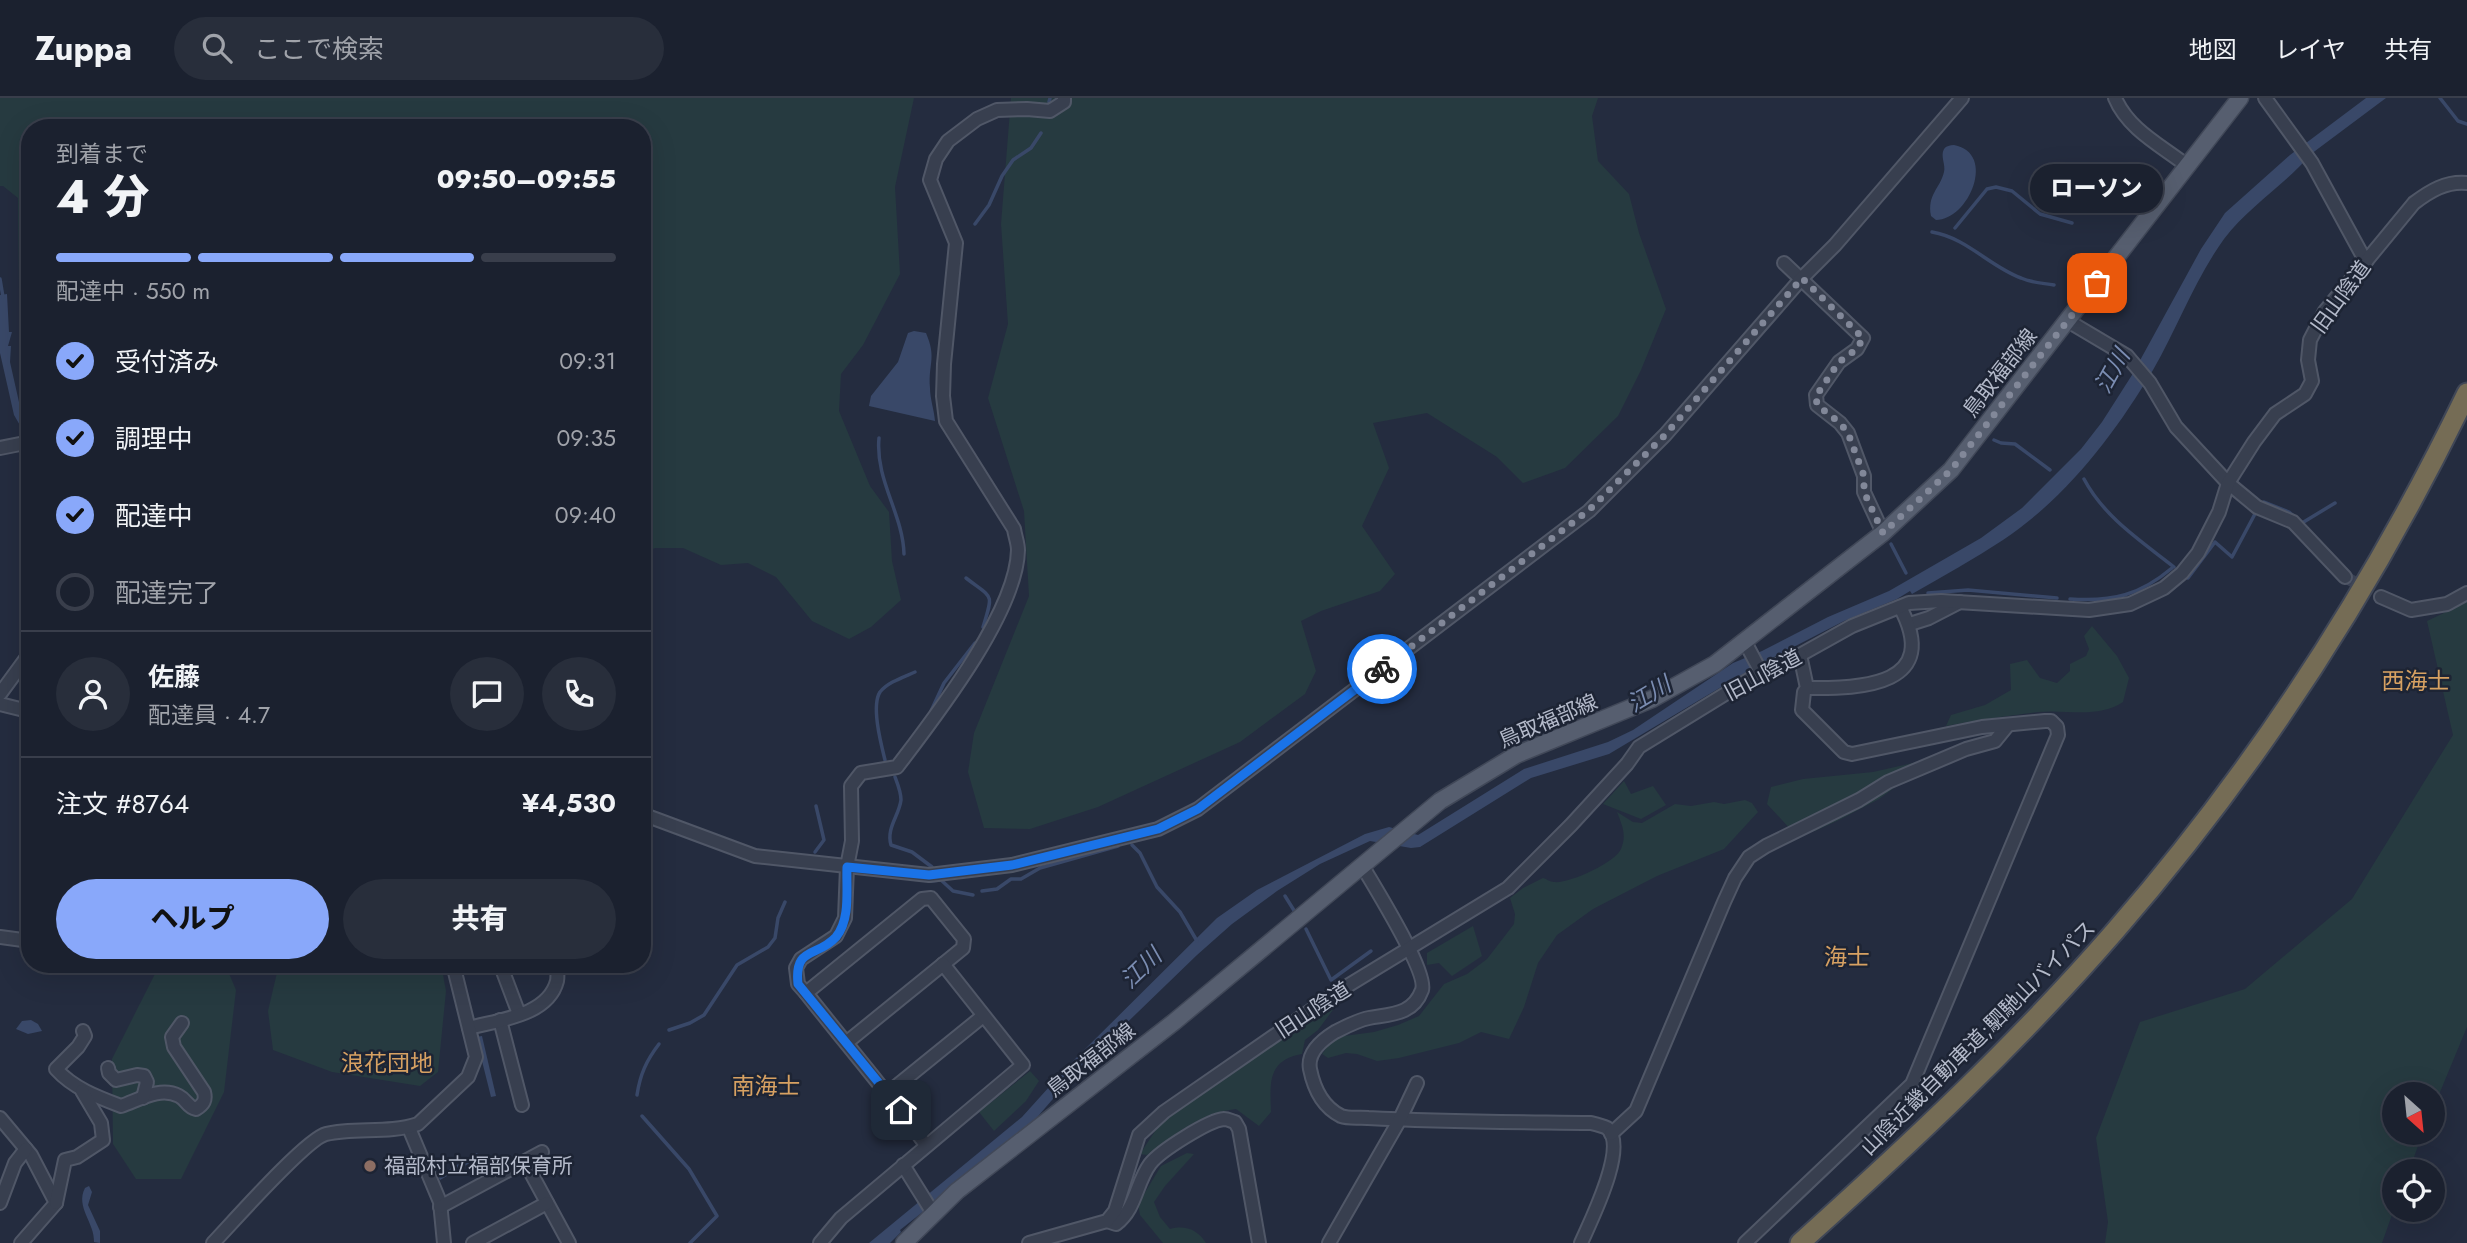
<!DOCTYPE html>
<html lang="ja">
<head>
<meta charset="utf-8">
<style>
	:root { --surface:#1b212f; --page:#282e3b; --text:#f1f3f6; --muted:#a0a3aa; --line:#393e4b; --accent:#89a8fa }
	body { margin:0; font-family:Jost,"Noto Sans JP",sans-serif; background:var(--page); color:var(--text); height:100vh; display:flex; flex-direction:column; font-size:26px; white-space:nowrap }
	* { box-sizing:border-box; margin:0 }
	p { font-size:23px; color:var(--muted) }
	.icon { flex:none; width:38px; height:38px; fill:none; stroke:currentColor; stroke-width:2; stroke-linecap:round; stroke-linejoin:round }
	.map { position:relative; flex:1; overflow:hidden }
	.drawer { position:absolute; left:21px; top:21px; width:630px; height:854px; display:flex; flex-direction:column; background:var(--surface); border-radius:28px; box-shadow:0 7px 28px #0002,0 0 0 2px var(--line) }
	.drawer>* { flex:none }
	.needle { width:46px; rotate:153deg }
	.controls { position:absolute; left:2382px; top:984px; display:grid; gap:14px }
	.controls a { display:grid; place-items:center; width:63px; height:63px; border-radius:50%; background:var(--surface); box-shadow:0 7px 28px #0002,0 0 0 2px var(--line); font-size:35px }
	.pin { position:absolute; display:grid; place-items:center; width:60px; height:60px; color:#fff; margin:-30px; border-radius:14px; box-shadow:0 4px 10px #0006 }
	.courier { position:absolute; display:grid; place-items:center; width:70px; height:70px; margin:-35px; border:5px solid #1a73e8; border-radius:50%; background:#fff; color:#222; box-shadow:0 2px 9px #0007 }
	.bubble { position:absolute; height:49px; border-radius:24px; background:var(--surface); box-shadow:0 7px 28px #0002,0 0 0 2px var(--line); font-size:23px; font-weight:800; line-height:49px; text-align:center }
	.summary em { font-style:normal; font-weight:800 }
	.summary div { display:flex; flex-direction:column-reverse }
	.summary { display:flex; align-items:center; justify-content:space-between; height:119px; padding:0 35px }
	h1 { font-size:46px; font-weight:800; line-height:52px }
	.bar { display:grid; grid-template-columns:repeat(4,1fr); gap:10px 7px; align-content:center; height:84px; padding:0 35px }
	.bar i { height:9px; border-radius:5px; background:var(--line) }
	.bar .active { background:var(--accent) }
	.bar p { grid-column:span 4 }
	.line { display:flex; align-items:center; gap:18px; padding:0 35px; border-top:2px solid var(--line) }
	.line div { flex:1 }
	.round { display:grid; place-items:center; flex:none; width:74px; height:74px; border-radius:37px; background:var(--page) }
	ol { padding:0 35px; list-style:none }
	li { display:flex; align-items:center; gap:21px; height:77px }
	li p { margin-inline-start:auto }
	li .icon { padding:7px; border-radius:50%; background:var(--accent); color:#111; stroke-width:4 }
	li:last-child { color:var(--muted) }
	li i { width:38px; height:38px; border:4px solid var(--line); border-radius:50% }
	.button { display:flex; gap:14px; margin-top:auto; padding:14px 35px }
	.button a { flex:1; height:80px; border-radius:42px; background:var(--accent); color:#111; font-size:28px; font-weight:800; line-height:80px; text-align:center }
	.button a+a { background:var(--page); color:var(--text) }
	header { display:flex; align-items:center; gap:42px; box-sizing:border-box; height:98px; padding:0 35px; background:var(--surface); border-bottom:2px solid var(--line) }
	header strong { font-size:33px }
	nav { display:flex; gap:38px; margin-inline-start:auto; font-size:24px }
	.search { width:490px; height:63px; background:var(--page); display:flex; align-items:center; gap:18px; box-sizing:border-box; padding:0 24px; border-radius:38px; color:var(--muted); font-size:26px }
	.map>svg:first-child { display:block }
</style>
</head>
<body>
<header>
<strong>Zuppa</strong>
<div class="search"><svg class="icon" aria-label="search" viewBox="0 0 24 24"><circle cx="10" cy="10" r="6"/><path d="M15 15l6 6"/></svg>ここで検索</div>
<nav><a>地図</a><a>レイヤ</a><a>共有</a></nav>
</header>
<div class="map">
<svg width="2467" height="1145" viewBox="0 0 2467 1145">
	<rect width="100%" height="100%" fill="#242c3f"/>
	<g fill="#263a40">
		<path d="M0 0H914L895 89 900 176 863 247 841 276 839 313 870 388 889 414 892 463 901 502 871 529 849 541 812 523 776 479 748 465 721 467 683 450H656L642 453V30H30V223L19 190 18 100 3 88H0Z"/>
		<path d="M1011 0H1598L1592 18 1598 63 1629 96 1639 135 1666 211 1641 272 1618 318 1565 370 1523 385 1497 359 1427 315 1373 325 1389 370 1362 428 1395 476 1380 493 1321 513 1301 523 1316 573 1305 596 1240 644 1098 709 1030 731 984 730 968 674 974 635 1029 498 1024 413 988 300 1008 226 1001 126Z"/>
		<path d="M2467 504V929L2433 1011 2432 996H2394V1034H2423L2409 1073H2394V1111L2382 1145H2105L2108 1124 2096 1040 2140 924 2245 891 2352 801 2453 637 2427 523Z"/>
		<path d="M2092 528 2117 558 2129 580 2123 604C2097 621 2067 611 2038 614 2007 618 1976 622 1946 628L1951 617 1985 607 2011 592 2010 566 2027 562 2040 580 2057 585 2070 573V566L2086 558 2089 551 2084 538Z"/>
		<path d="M1935 660 1946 663 1924 676 1902 684 1879 701 1839 722 1815 733 1793 734 1767 706 1771 689 1803 681 1873 674Z"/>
		<path d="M1624 683 1631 696 1653 688 1666 707 1641 721 1603 706Z"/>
		<path d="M1745 702 1752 705 1758 714 1724 751 1657 778 1593 811 1557 837 1538 865 1524 909 1509 941 1481 934 1459 945 1399 960 1377 963 1357 956 1346 955 1328 960 1322 956 1331 944 1344 938 1374 934 1398 927 1419 918 1444 886 1467 876 1487 861 1514 826 1515 816 1510 800 1523 790 1543 780C1547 781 1550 784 1554 784 1568 786 1615 765 1621 751 1627 737 1622 727 1617 714L1633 724 1642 725 1675 706 1691 708 1714 704 1724 706Z"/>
		<path d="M1473 828 1482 858 1452 878 1439 865 1427 867V855Z"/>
		<path d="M160 866H225L236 892 224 994 181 1081H136L113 1046 112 961Z"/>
		<path d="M279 866H441L446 893 438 974 420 988 332 974 273 952 268 913Z"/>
		<path d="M1338 905 1318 932 1305 942 1302 956C1267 962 1270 986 1271 1014L1259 1028 1236 1011C1201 1015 1175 1036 1147 1057L1140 1056 1161 1024 1277 940Z"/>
		<path d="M1030 973 1039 983 1026 1003 994 1033 979 1014Z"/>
		<path d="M1187 1055 1194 1056 1165 1088 1154 1104 1160 1119 1170 1131C1185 1127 1197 1131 1206 1145H1163L1140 1117 1138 1106 1161 1068Z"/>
	</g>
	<g fill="#394868">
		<path d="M2366 0H2386L2311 56C2285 87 2249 108 2224 141 2195 181 2178 229 2153 272 2114 337 2067 399 2003 442 1974 461 1943 478 1912 496L1910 493 1897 501 1844 523 1753 570 1609 656 1531 680 1420 749 1411 750 1370 743 1320 766 1277 793 1232 826 1197 857 1077 973 1027 1031 900 1132 901 1134 890 1145H869L1022 1019 1068 968 1217 820 1257 792 1365 736 1389 729 1418 737 1524 671 1608 644 1633 632 1733 565 1762 553 1828 519 1889 493 1981 440 2022 410 2081 351 2102 324 2132 277 2201 151 2225 115 2290 57Z"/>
		<path d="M1954 47C1997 55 1969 122 1936 122L1931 118C1927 96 1940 91 1944 74 1946 67 1940 58 1944 51 1946 48 1950 47 1954 47Z"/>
		<path d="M7 196 9 234H12L8 248H11L10 264 21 313H24L29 335 25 336 14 317 0 255V197Z"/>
		<path d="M914 233 926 235C937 261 928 265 930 290 930 301 934 311 935 323L869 308 871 298 898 264 908 235Z"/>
		<path d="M642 798 650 809 642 838 644 856 642 860Z"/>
		<path d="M31 922 38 926 42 933 28 936 16 931 22 923Z"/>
		<path d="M482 938 496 998 491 999 476 939Z"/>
		<path d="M477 1055 480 1059 440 1082 438 1078Z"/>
		<path d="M89 1088 92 1094 88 1107 100 1133V1145L94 1144C95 1125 75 1109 85 1090Z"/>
	</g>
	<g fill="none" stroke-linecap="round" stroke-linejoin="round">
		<g stroke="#394868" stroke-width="3.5">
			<path d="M2440 0 2458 23 2467 26"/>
			<path d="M1049 4 1050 0"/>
			<path d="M975 126 989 107 1002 78 1013 62 1031 50 1041 35"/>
			<path d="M1955 130 1987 91 1996 89 2012 93 2040 116 2072 125"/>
			<path d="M1932 134C1967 140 1989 168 2021 180 2032 185 2043 185 2054 187"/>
			<path d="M0 181 3 199"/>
			<path d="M879 340C875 382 903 416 904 456"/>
			<path d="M1994 342 2001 345 2015 346 2050 372"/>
			<path d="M2084 381C2104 419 2141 443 2174 469"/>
			<path d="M2264 404 2289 414 2302 425 2335 405"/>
			<path d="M1891 446 1906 475"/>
			<path d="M966 480C993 501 994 494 983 529"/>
			<path d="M2188 480 2215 444 2232 459 2256 414"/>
			<path d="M1928 495 1968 492 2057 500"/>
			<path d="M2070 501C2113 504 2140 497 2172 470"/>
			<path d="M931 613 944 585 975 545"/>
			<path d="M885 662C881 646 871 608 880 594 888 584 904 579 915 574"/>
			<path d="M895 679C898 687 901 694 901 702 899 718 886 730 891 747L912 754 932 769"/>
			<path d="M1132 747 1140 755 1157 789 1180 814 1197 843"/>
			<path d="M815 754 824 742 816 708"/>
			<path d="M931 783 941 782 953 793 973 797"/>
			<path d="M982 793 997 791 1011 781H1021L1040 770 1118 748"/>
			<path d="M1285 798 1295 814"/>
			<path d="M1306 831 1331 882 1371 853"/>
			<path d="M669 932 690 925 704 917 737 867 768 849 775 840 778 820 785 804"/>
			<path d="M637 997C640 977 646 963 659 946"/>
			<path d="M642 1018 689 1071 717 1118 690 1145"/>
		</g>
		<path stroke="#3a4154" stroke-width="12" stroke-dasharray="12 6" stroke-linecap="butt" d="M2345 479 2381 499"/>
		<defs>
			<g id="minor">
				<path d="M2115 0C2128 31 2160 47 2186 67"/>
				<path d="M2265 0 2312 65 2366 164"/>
				<path d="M1784 165 1863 240 1857 251 1839 264 1816 297 1817 307 1840 325 1848 335 1864 378V394L1883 435"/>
				<path d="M2068 223 2127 258 2150 285 2176 329 2228 385 2257 409 2293 424 2345 479"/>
				<path d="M0 350 30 344"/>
				<path d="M2381 499 2411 512 2447 506 2467 495"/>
				<path d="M1910 526 1929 520 1960 504"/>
				<path d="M1745 544 1761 574"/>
				<path d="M1807 590C1863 591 1942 587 1900 509"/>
				<path d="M0 596 30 555"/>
				<path d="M0 606 24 612 30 621"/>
				<path d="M642 716 755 758 929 777 1012 767 1158 731 1198 711 1589 413 1665 337 1802 180 1835 147 1962 0"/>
				<path d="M1363 769C1375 790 1428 874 1422 892 1413 917 1391 916 1369 920 1358 922 1345 929 1335 934 1322 942 1307 955 1310 971 1314 991 1323 1009 1341 1018 1349 1021 1360 1019 1368 1020 1442 1024 1516 1024 1591 1025 1595 1026 1603 1028 1607 1030 1629 1048 1590 1124 1581 1145"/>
				<path d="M0 839 30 843"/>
				<path d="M498 866 502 871 519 916"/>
				<path d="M806 895 798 886 796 870 801 861 836 838 845 820 847 769 852 743 851 688 861 675 897 669C935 619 1017 514 1018 452 1018 445 1015 438 1014 431L946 323 943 298 944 266 956 145 930 82 936 61 948 43 977 21 997 12 1027 11 1050 13 1064 4V0"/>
				<path d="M500 922 522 1007"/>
				<path d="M469 930C498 922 548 918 557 883 558 878 557 871 557 866"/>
				<path d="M83 933 85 938 78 949 56 971C73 990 97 999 121 1008 139 1002 160 988 179 998 187 1002 187 1009 196 1011 204 1006 206 1002 204 994L174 949 172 939 182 925"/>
				<path d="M846 945 963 850 964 841 931 800 922 801 806 895C846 946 888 995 926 1047"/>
				<path d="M108 970 109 975 116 982 137 977 144 978 147 984 143 1000"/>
				<path d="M888 995 983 918"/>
				<path d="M0 1020 31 1057 56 1105 21 1145"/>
				<path d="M409 1030 440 1104 444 1145"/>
				<path d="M1611 1036 1636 1013 1724 804 1735 780 1749 759 1766 748 1859 702 1888 684 1966 651 1995 643 2008 627"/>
				<path d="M525 1064 569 1145"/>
				<path d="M903 1067 933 1115"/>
				<path d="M0 1105 15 1065 26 1051"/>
				<path d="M56 1105 65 1062 77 1059 103 1042 101 1025 82 993"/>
				<path d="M440 1109 542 1054"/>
				<path d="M1107 1123 1116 1126C1136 1111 1136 1085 1150 1066 1160 1053 1209 1022 1224 1021 1228 1021 1231 1023 1235 1024L1239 1031 1259 1145"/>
				<path d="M213 1145C232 1125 306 1041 326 1036 355 1029 389 1036 418 1026L468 979 476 959 453 866"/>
				<path d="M473 1145 547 1105"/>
				<path d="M820 1145 841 1120 1023 967 943 866"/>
				<path d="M1029 1145 1107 1123 1115 1113 1139 1037 1164 1014 1339 893 1508 790 1571 727 1627 666 1639 649 1761 574 1800 557 1852 528 1909 505 1941 503 2089 512 2130 506 2164 490 2182 475 2198 455 2219 414 2228 385 2254 344 2275 316 2305 296 2312 283 2308 262 2310 242 2325 213 2414 105C2430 93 2446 83 2467 85"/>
				<path d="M1329 1145 1399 1023 1417 985"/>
				<path d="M1745 1145 1912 986 2058 637 2057 629 2051 623H2045L1982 629 1852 656 1844 654 1802 612 1804 594 1807 590 1800 557"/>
			</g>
			<path id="major" d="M904 1145 957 1093 1174 924 1440 703 1516 657 1652 601 1715 566 1883 435 1951 372 2240 0"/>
			<path id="highway" d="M1800 1145C1910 1046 2018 945 2115 833 2256 671 2374 488 2467 295"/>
		</defs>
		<use href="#minor" stroke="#505767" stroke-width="16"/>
		<use href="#major" stroke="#414858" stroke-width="19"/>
		<use href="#highway" stroke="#404757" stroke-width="23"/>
		<use href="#minor" stroke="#383f4f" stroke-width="12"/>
		<use href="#major" stroke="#565e6f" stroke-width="16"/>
		<use href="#highway" stroke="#756c55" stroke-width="19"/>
	</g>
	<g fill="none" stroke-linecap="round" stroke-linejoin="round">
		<path stroke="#828899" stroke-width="7" stroke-dasharray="0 12.6" d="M1382 571 1589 412 1665 337 1802 180 1863 240 1857 251 1839 264 1816 298 1817 307 1840 325 1848 335 1864 378V394L1883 435 1951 372 2097 185"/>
		<path stroke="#1a73e8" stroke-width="9" d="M901 1012 798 886C794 848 817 860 836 839 851 821 846 790 847 769L929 777 1012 767 1158 731 1198 711 1382 571"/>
	</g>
	<circle fill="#8d6e63" stroke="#1d2434" stroke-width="2.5" cx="370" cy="1068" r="7"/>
	<g text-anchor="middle" stroke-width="5" stroke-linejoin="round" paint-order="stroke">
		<g font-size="21" fill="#b4baca" stroke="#1d2434">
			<text transform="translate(2341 199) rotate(-54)" y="7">旧山陰道</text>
			<text transform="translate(2000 275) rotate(-52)" y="7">鳥取福部線</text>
			<text transform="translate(1763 577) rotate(-28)" y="7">旧山陰道</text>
			<text transform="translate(1548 623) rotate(-23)" y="7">鳥取福部線</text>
			<text transform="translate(1313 912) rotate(-33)" y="7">旧山陰道</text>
			<text transform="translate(1978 940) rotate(-45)" y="7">山陰近畿自動車道;駟馳山バイパス</text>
			<text transform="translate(1091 962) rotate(-38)" y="7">鳥取福部線</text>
		</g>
		<g font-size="21" fill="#b4baca" stroke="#1d2434" text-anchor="start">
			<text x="384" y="1075">福部村立福部保育所</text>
		</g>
		<g font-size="23" font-style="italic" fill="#7b8db2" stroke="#1d2434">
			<text transform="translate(2112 273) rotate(-61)" y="8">江川</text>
			<text transform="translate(1649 596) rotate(-31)" y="8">江川</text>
			<text transform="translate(1141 870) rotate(-44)" y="8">江川</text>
		</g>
		<g font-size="23" fill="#d7a162" stroke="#1d2434">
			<text x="2416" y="591">西海士</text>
			<text x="1847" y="867">海士</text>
			<text x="387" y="973">浪花団地</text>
			<text x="766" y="996">南海士</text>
		</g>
	</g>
</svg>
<div class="controls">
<a><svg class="needle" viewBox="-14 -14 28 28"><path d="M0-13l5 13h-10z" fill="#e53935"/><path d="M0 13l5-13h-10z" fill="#a0a3aa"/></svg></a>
<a><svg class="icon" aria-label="locate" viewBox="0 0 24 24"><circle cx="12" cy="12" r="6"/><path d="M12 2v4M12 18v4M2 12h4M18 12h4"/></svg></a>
</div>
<div class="pin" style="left:2097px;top:185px;background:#ea580c"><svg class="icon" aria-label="bag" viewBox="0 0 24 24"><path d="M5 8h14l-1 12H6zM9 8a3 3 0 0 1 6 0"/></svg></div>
<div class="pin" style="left:901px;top:1012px;background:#1f2937"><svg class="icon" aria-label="home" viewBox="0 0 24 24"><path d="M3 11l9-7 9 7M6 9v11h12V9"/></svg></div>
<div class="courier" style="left:1382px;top:571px"><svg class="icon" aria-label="bike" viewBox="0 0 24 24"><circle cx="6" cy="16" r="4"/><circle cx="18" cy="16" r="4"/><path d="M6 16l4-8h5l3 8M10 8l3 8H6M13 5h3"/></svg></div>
<div class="bubble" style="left:2030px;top:66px;width:133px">ローソン</div>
<section class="drawer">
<div class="summary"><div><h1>4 分</h1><p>到着まで</p></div><em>09:50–09:55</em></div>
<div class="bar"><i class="active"></i><i class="active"></i><i class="active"></i><i></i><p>配達中 · 550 m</p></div>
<ol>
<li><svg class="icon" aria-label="check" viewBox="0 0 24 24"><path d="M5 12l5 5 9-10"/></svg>受付済み<p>09:31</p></li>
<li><svg class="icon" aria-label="check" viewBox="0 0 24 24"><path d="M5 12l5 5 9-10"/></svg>調理中<p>09:35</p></li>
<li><svg class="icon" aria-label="check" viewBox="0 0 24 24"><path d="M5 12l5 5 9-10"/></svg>配達中<p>09:40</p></li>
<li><i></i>配達完了</li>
</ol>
<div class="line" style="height:126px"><a class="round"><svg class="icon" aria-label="person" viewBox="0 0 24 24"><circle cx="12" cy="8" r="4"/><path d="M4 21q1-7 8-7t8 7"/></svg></a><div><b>佐藤</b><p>配達員 · 4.7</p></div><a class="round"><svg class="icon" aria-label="chat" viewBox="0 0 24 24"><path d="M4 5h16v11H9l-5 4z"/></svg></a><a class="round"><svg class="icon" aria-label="phone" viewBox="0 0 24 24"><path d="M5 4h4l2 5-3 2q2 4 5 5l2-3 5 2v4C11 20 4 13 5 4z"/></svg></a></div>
<div class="line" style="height:91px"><div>注文 #8764</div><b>¥4,530</b></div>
<div class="button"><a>ヘルプ</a><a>共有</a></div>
</section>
</div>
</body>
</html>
